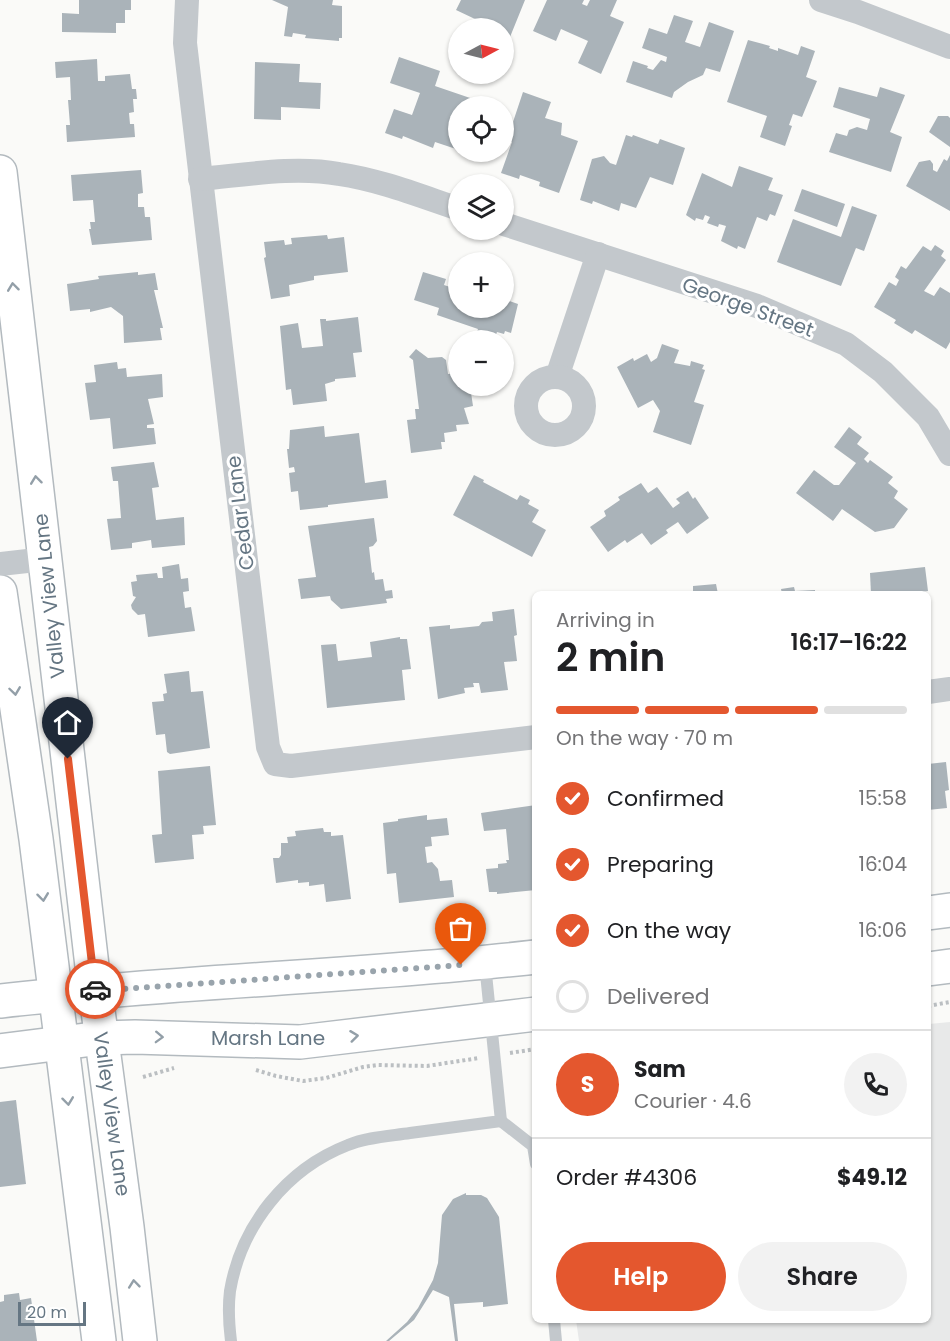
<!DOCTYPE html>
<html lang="en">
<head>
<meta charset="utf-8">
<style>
	:root { --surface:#fff; --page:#f2f2f2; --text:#202124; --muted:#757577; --line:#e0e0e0; --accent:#e4572e }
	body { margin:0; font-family:Poppins,sans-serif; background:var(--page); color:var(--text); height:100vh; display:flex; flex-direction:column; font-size:22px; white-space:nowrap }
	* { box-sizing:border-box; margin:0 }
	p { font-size:20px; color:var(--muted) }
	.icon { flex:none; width:33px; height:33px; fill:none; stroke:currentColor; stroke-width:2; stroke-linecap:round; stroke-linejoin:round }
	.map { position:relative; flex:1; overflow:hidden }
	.details { position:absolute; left:532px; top:591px; width:399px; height:732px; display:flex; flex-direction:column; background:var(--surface); border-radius:9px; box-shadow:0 2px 4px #0004 }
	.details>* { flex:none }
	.needle { width:39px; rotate:83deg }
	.fabs { position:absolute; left:448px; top:18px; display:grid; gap:12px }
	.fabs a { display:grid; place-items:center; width:66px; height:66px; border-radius:50%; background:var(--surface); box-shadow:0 2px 4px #0004; font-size:30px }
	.scale { position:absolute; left:18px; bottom:15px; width:68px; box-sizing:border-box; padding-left:6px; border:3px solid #657683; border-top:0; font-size:16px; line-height:21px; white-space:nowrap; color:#657683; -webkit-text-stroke:4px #fff; paint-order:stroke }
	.pin { position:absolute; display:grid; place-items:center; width:51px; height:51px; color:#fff; margin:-62px -26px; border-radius:50% 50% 50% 0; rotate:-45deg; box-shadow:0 0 6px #0007 }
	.pin .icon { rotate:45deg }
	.courier { position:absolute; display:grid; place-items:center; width:60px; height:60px; margin:-30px; border:4px solid #e4572e; border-radius:50%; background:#fff; color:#222; box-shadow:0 2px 8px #0007 }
	.overview em { font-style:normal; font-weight:600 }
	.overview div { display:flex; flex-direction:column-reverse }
	.overview { display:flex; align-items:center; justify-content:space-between; height:102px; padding:0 24px }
	h1 { font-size:39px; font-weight:600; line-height:45px }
	.bar { display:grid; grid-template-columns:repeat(4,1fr); gap:9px 6px; align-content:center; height:72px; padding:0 24px }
	.bar i { height:8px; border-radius:4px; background:var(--line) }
	.bar .on { background:var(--accent) }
	.bar p { grid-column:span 4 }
	.line { display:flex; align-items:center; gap:15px; padding:0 24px; border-top:2px solid var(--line) }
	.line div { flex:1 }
	.round { display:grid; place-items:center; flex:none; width:63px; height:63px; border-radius:32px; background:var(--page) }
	ol { padding:0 24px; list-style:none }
	li { display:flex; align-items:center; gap:18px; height:66px }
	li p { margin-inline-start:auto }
	li .icon { padding:6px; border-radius:50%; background:var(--accent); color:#fff; stroke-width:4 }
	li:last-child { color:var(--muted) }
	li i { width:33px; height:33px; border:3px solid var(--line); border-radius:50% }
	.button { display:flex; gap:12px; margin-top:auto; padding:12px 24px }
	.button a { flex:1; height:69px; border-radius:36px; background:var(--accent); color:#fff; font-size:24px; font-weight:600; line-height:69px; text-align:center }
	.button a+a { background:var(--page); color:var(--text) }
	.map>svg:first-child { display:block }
</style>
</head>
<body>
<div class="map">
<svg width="950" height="1341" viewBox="0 0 950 1341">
	<rect width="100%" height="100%" fill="#fafaf8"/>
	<path fill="#e8e9e9" d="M950 1022V1341H579L576 1320H928L929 1024Z"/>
	<g fill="#aab3b9">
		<path d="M79 0H131V10H125V23H116V33L62 32V13L79 14Z"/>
		<path d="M272 0H333L332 5 342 6V38H339V41L305 38 306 35 293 33 292 37 284 36 288 7Z"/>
		<path d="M461 0H525L510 37 504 34V28H494L456 10Z"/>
		<path d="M547 0H584L582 4 587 6 590 0H617L610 16 624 22 601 74 578 63 588 41 561 29 556 41 533 31Z"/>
		<path d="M674 15 693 21 685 42 700 47 709 22 734 31 720 72 706 68 703 75 688 82 674 92 672 98 626 82 633 61 648 66 647 68 653 70 661 60 666 62 667 57 642 48 649 28 667 34Z"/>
		<path d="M748 40 770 46 769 48 778 51V48L798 55 801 46 815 51 806 77 817 81 802 117 793 114 789 125 792 126 785 146 760 137 767 116 727 102Z"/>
		<path d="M399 57 440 71 435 86 476 100 474 106H459V150L435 142 433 148 403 136 402 139 385 133 394 109 412 115 420 93 390 83Z"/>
		<path d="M97 59 98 81H105V76L130 74 132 89H136L137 99H133L134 112 129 113 130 124H134L135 137 67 142 66 125H70L68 100H71L70 77 56 78 55 62Z"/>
		<path d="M255 62 300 64 299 82 321 83 320 109 281 107V120L254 119Z"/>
		<path d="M839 87 877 97 880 87 905 95 890 132 902 137 891 172 829 152 836 133 847 136 849 130 857 127 867 130 870 119 833 107Z"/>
		<path d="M523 92 551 102 545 118 562 123 561 135 578 141 559 193 539 186 540 182 520 175 519 179 501 173 512 142 507 140Z"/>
		<path d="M938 116H948L950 118V147L929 132Z"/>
		<path d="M626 135 632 137 633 135 658 144 660 139 685 148 673 185 650 177 636 208 621 203 619 211 593 201 592 204 580 200 592 159 604 156 610 163 616 165Z"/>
		<path d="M950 155V211L906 186 919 162 930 160 933 164V170L937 172 944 159 947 161Z"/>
		<path d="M739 166 773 178 768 190 783 195 775 216 770 214 767 221 757 217 745 249 738 246 737 249 721 241 726 226 719 224 718 227 707 223 710 217 705 215 703 220 696 218 695 221 686 215 702 173 732 187Z"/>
		<path d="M141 170 143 193 138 194V207H144L145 217H150L152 240 92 245 89 229H91L90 222H95L93 200 73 201 71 175Z"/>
		<path d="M802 189 845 204 837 227 794 211Z"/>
		<path d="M852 206 877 215 864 251 856 248 841 286 777 262 793 219 841 237Z"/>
		<path d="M327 235 328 239 344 237 348 272 314 276V280L289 285 290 296 271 299 264 258 266 257 264 242 284 240 285 245 292 244 291 238Z"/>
		<path d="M935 245 944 251 941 256 946 260 924 291 934 296 940 287 950 293V342L946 349 915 330 912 334 894 323 896 320 874 307 889 282 896 286 899 280 895 277 901 266 906 269 923 246 931 251Z"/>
		<path d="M138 272V275L155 273 158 290H154L163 328H160L162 340 124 343 123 316 111 307 90 312V309L70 311 67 284 99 279 98 276Z"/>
		<path d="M423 272 446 279 444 285 456 289 459 280V308H504V299L518 304 511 333 505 331 504 334 497 332 494 340 475 337 478 329 437 315 439 308 414 300Z"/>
		<path d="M358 317 362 352 353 353 356 377 335 379V381L325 384 327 401 293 405 291 389 286 390 280 326 298 323 302 348 323 346 320 319H326V321Z"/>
		<path d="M662 344 679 350 674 363 690 366 691 361 704 365 702 369 705 370 694 402 704 405 691 445 653 432 660 411 653 400 638 408 617 367 633 358 634 361 647 354 651 362 657 358Z"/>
		<path d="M416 349 428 358 442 357 446 360 448 374 459 373V386H470L473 406 464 408 469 424 456 425 457 431 444 433 445 442H441L442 449 411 453 407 420 416 419 415 409H419L413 360 409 357Z"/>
		<path d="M117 362 118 369 126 368 127 377 162 374 163 397 148 399 154 424 147 425V428H154L156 444 113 449 110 418 90 420 85 383 96 382 94 365Z"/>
		<path d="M324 426 325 437 359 433 365 483 386 480 388 498 328 505V507L300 510 298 491 291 492 289 473 295 472 294 467 289 468 287 449H289L290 430Z"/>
		<path d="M849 427 862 437 857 444 869 453 864 459 868 463 870 460 893 477 888 483 898 491 894 498 908 509 894 528 875 532 842 509 833 521 796 493 814 470 834 485H839L856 463 834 447Z"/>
		<path d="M154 462 159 487 152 488 156 520 184 517 185 545 152 548 151 540 132 543V548L111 550 107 519 121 518 118 481H113L111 467Z"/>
		<path d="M474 475 484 480 483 482 517 500 520 495 530 500 528 504 539 510 532 522 546 530 532 557 453 515Z"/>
		<path d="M641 483 648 493 657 487 673 508 680 503 676 499 688 491 693 499 695 497 709 518 687 534 678 522 666 530 668 533 651 545 642 533 627 543 625 540 608 552 590 527 606 516 604 511 620 500 618 497Z"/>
		<path d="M374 518 377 541 373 546 369 547 372 573 374 572 375 580 383 579 385 591 392 590 393 598 386 599 387 603 341 609 331 600 330 596 301 599 298 579 316 577 308 526Z"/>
		<path d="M179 564 181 579 188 578 189 591 183 592 185 608 191 607 195 631 148 637 145 614 138 615 132 609 131 605 136 597 133 596 131 582 137 581 136 575 157 573 158 578H163L162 567Z"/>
		<path d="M925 567 928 591 907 594H871L870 573Z"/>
		<path d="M716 584 718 594H687L693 592V586Z"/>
		<path d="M794 587 795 591 815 590V594H782L781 589Z"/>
		<path d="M514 609 517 635 514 636 517 661 504 662 508 690 481 693 479 683H473L474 687 464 688 465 693 438 699 429 627 450 625V629L479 626 482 622 493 621 492 612Z"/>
		<path d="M400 637V639H407L411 669 402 670 405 700 327 708 321 645 336 644 338 661 372 657 370 642Z"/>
		<path d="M189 671 191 692 203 691 210 748 170 754 167 752 165 734 156 735 152 702 164 701 163 694 167 693 164 674Z"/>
		<path d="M946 762 949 790 945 791 947 808 928 810V764Z"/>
		<path d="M210 766 216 825 203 826 204 834 192 835 194 859 155 863 152 835 162 834 158 771Z"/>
		<path d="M536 805V890L497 894V892H489L486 869 498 868V864L507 863 506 860H509L506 829 484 831 481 813Z"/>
		<path d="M427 815V820L447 818 449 835 431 837 432 846 425 847 427 863 432 862 438 869 440 881 452 880 454 897 399 903 396 873 387 874 383 823 398 821V819Z"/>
		<path d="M323 828 324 832H331V836L343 835 351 899 326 902 324 884 309 886V882L298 883V880L276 883 273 858H279L281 855V843H288L287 837 296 836 295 831Z"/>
		<path d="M16 1100 26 1184 0 1187V1102Z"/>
		<path d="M466 1193V1195H481L487 1198 499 1217 508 1304 483 1307V1302L454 1304 458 1341H455L449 1297 433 1290 414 1320 389 1341H386L407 1322 418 1308 433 1280 438 1263 442 1215 453 1199Z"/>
		<path d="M19 1293 20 1300 31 1298 37 1341H0V1302L4 1301V1295Z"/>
	</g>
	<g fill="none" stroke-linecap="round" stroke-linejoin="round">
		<defs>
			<g id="secondary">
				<path d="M0 172 92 966 127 1227 140 1341"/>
				<path d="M0 592 36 839 99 1341"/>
				<path d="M928 913 950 910"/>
				<path d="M928 969 950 966"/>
				<path d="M0 1001C178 981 357 977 536 957"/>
				<path d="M0 1051 101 1038 135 1037 300 1042 536 1014"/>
			</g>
		</defs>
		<use href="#secondary" stroke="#b3babf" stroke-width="36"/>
		<g stroke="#bbbfc2" stroke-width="4" stroke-dasharray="3 3" stroke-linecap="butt">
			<path d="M928 1006 950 1002"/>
			<path d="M510 1053 536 1049"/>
			<path d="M256 1070 276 1076 303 1081 326 1078 363 1067 378 1065 427 1066 479 1058"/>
			<path d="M143 1077 174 1068"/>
		</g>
		<g stroke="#c3c8cc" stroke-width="12">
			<path d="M501 1121 533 1146 536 1164"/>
			<path d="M554 1320 556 1341"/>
			<path d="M231 1341C229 1325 228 1307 230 1291 241 1226 286 1169 348 1145 367 1137 390 1136 410 1133 441 1129 471 1125 501 1121L485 964"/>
		</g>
		<g stroke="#c3c8cc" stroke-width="24">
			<path d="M187 0 185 43 268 747 275 764 291 766 536 737"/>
			<path d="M821 0 858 12 950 47"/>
			<path d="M200 179C245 175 294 166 339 174 380 180 420 196 459 209"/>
			<path d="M504 224 757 306 846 344 883 372 928 417 950 454"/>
			<path d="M557 377 598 254"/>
			<circle cx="555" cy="406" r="29"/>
			<path d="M0 564 45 559"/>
			<path d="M928 692 950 689"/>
		</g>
		<use href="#secondary" stroke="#fff" stroke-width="33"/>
	</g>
	<defs><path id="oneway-chevron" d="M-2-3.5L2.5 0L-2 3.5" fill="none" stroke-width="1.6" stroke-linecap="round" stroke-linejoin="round" transform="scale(1.5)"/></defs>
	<g stroke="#939fa8">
		<use href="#oneway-chevron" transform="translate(13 287) rotate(-97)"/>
		<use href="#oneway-chevron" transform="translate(36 480) rotate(-97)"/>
		<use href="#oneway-chevron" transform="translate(15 691) rotate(82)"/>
		<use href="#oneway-chevron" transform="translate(43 897) rotate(83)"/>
		<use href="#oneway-chevron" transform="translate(354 1036) rotate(-7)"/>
		<use href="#oneway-chevron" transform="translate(159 1037) rotate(2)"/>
		<use href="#oneway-chevron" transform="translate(68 1101) rotate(83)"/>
		<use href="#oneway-chevron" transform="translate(134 1284) rotate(-96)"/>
	</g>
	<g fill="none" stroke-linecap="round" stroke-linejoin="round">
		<path stroke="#99a4ac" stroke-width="6" stroke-dasharray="0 10.8" d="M95 989V991L461 965"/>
		<path stroke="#e4572e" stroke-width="8" d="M68 759 95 989"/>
	</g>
	<g text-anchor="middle" stroke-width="6" stroke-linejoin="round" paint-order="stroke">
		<g font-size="20" fill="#657683" stroke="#fff">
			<text transform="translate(748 307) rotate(20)" y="7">George Street</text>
			<text transform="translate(240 513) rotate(-97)" y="7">Cedar Lane</text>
			<text transform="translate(49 596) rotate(-96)" y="7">Valley View Lane</text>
			<text x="268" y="1045">Marsh Lane</text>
			<text transform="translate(112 1114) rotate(82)" y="7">Valley View Lane</text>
		</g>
	</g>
</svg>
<div class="fabs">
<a><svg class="needle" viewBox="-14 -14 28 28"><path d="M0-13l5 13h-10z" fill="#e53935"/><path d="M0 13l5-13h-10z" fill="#757577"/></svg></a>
<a><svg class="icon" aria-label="locate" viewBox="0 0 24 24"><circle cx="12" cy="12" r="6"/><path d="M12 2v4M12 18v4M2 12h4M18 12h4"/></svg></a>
<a><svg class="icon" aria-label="layers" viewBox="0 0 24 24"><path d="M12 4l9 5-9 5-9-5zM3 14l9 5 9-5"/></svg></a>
<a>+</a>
<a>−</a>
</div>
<div class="scale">20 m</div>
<div class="pin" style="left:461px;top:965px;background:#ea580c"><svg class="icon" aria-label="bag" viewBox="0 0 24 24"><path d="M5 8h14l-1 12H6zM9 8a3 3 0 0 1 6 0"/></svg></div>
<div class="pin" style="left:68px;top:759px;background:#1f2937"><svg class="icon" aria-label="home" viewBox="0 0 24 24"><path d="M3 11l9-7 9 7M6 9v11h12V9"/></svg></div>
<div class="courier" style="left:95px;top:989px"><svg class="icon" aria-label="car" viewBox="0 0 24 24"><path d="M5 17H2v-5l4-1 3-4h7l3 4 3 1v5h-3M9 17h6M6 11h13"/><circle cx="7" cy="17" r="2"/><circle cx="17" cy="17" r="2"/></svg></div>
<section class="details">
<div class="overview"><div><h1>2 min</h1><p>Arriving in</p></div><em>16:17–16:22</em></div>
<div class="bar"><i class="on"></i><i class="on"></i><i class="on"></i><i></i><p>On the way · 70 m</p></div>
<ol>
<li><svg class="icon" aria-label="check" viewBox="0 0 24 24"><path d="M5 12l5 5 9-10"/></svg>Confirmed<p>15:58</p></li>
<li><svg class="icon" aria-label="check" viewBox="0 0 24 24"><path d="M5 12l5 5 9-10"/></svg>Preparing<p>16:04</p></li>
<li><svg class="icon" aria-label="check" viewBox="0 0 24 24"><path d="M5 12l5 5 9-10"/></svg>On the way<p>16:06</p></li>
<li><i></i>Delivered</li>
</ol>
<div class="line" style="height:108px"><b class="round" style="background:var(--accent);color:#fff">S</b><div><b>Sam</b><p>Courier · 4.6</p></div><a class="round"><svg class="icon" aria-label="phone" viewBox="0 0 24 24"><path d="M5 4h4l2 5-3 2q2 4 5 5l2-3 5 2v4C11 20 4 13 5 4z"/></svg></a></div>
<div class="line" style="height:78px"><div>Order #4306</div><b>$49.12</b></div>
<div class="button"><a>Help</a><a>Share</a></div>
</section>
</div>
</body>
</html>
